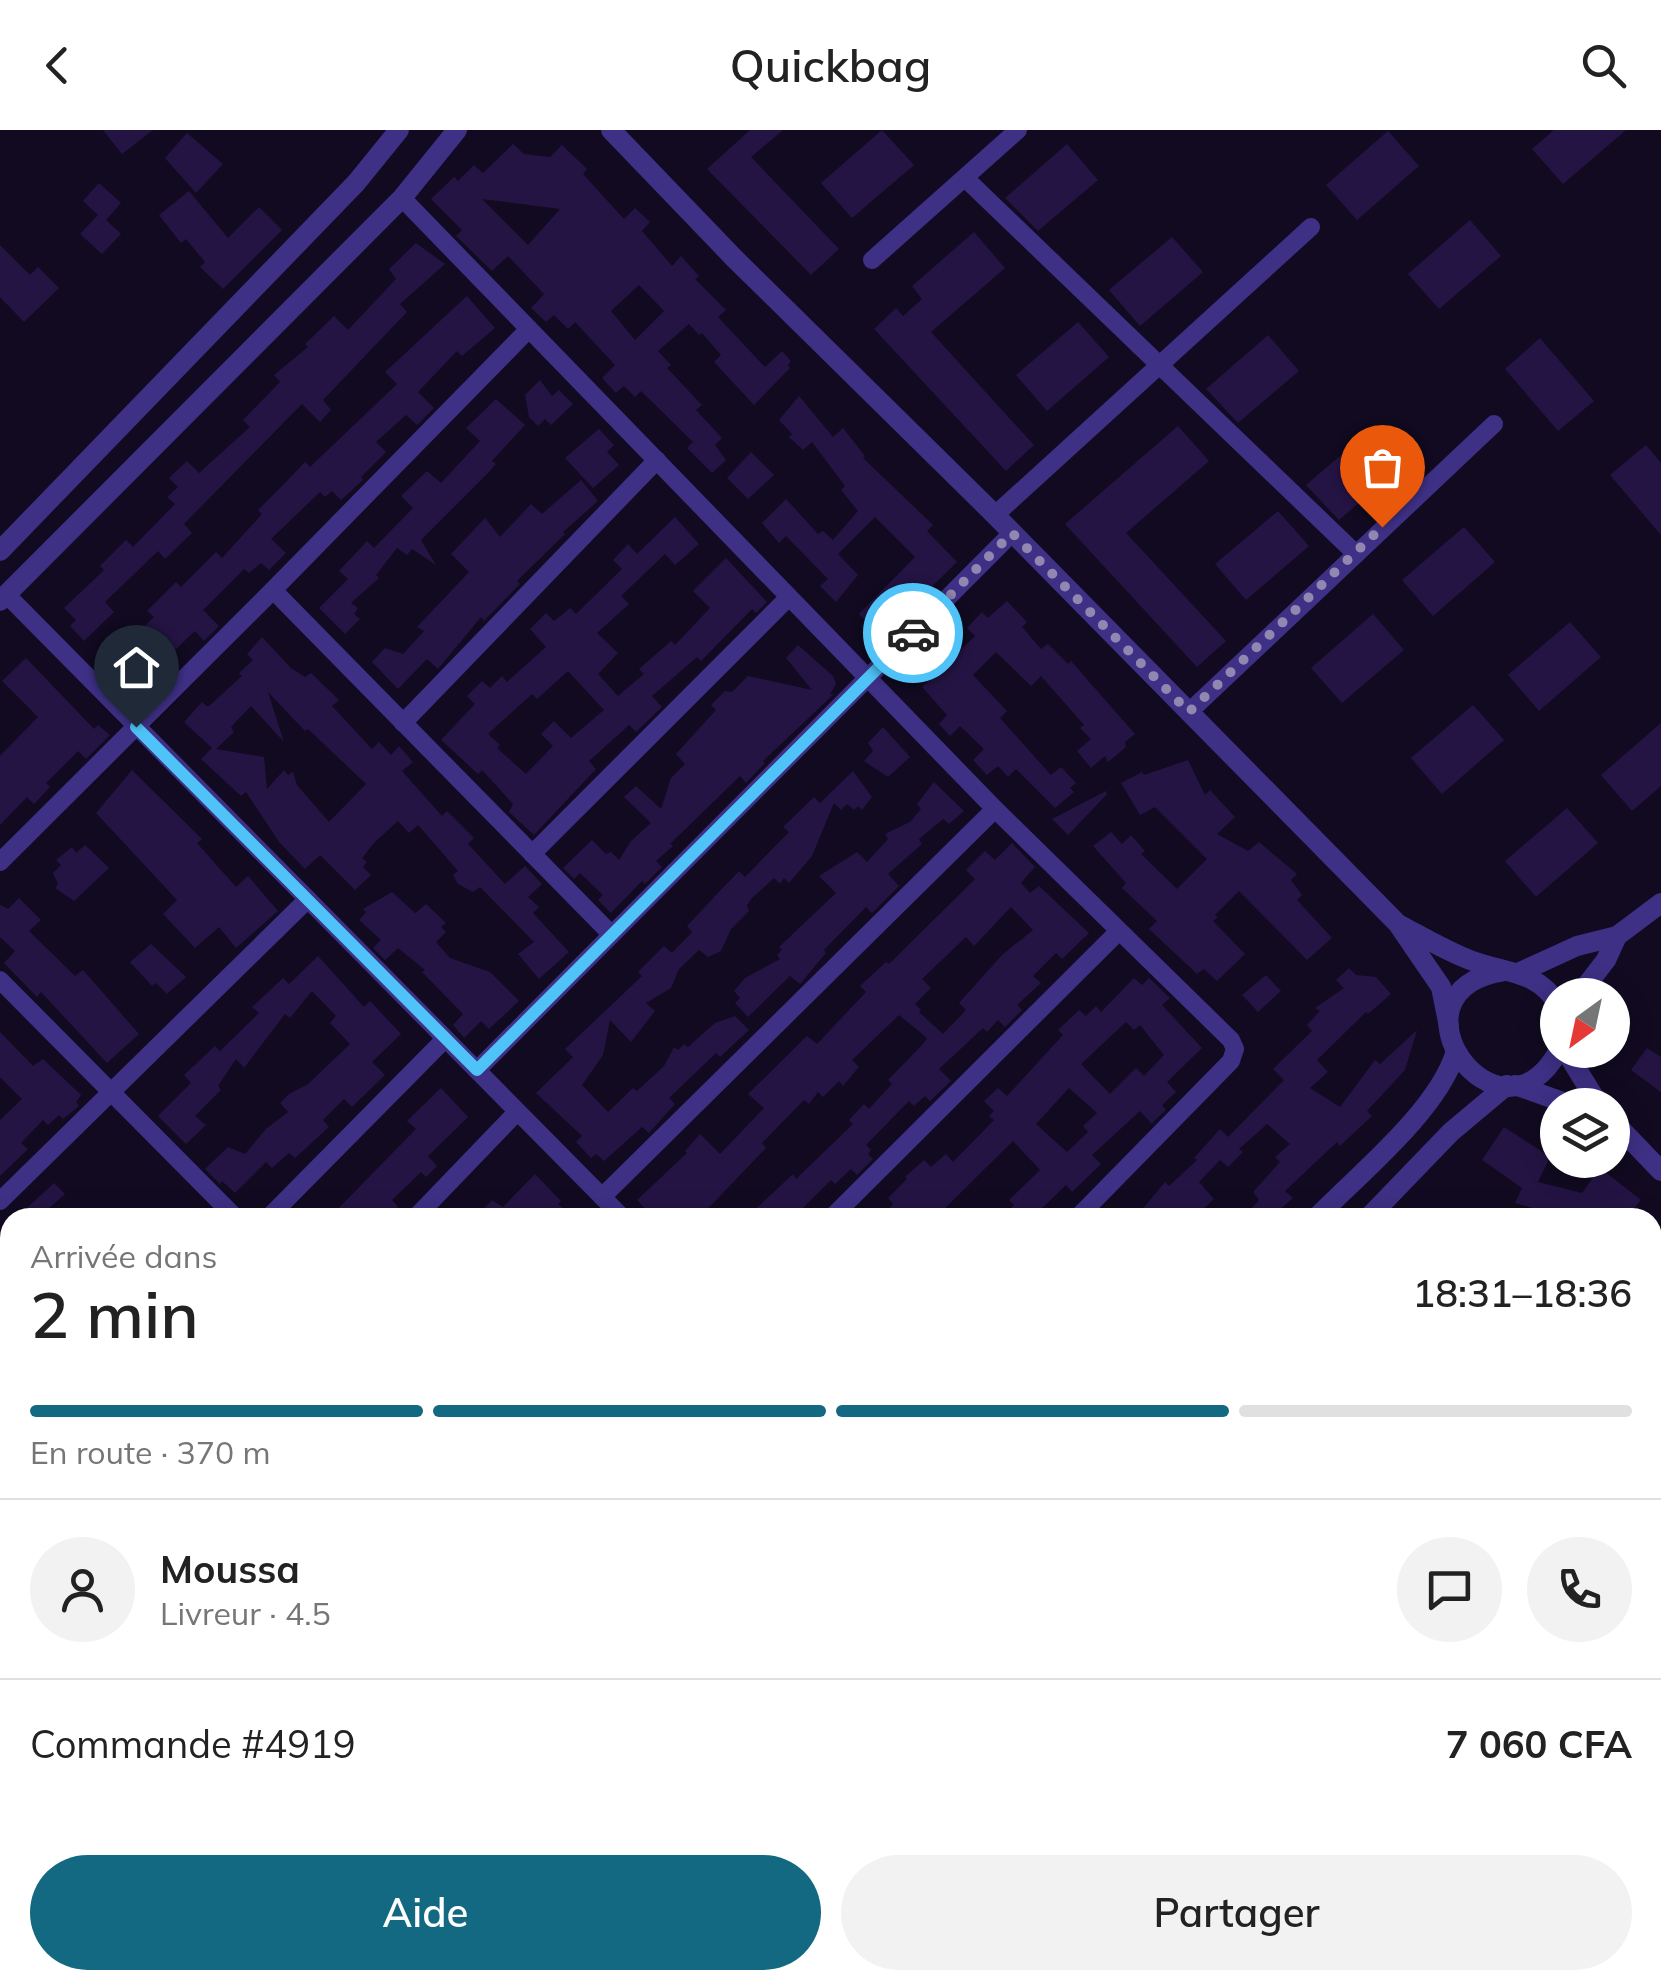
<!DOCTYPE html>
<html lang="fr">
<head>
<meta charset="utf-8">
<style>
	:root { --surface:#fff; --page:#f2f2f2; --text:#222; --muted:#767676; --line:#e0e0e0; --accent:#136981 }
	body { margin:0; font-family:Mulish,sans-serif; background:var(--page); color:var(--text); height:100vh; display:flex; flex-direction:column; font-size:38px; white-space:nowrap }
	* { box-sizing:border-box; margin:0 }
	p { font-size:32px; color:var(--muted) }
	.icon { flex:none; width:55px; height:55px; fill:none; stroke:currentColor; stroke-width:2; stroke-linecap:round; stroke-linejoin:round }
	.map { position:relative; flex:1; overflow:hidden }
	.panel { position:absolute; left:0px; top:1078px; width:1662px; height:782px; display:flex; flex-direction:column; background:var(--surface); border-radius:30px 30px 0 0; box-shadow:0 5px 25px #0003 }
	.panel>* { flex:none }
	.needle { width:65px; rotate:213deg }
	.fabs { position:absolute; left:1540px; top:848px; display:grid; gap:20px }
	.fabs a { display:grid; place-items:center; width:90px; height:90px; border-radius:50%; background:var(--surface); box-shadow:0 5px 25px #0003; font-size:50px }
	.pin { position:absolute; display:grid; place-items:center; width:85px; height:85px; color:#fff; margin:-102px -42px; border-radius:50% 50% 50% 0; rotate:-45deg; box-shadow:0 0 10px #0007 }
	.pin .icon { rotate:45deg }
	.courier { position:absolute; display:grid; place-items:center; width:100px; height:100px; margin:-50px; border:8px solid #4fc3f7; border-radius:50%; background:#fff; color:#222; box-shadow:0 2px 12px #0007 }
	.overview em { font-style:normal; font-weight:600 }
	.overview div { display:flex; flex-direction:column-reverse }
	.overview { display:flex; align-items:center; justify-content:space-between; height:170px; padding:0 30px }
	h1 { font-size:65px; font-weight:600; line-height:75px }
	.bar { display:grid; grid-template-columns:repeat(4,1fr); gap:15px 10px; align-content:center; height:120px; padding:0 30px }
	.bar i { height:12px; border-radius:8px; background:var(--line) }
	.bar .current { background:var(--accent) }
	.bar p { grid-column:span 4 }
	.line { display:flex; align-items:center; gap:25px; padding:0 30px; border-top:2px solid var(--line) }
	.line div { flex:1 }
	.round { display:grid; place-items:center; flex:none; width:105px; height:105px; border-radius:52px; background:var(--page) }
	.action { display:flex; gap:20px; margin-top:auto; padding:20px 30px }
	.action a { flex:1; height:115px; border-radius:60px; background:var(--accent); color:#fff; font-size:40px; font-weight:600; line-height:115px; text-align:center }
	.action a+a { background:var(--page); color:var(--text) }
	header { display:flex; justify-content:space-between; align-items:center; height:130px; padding:0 30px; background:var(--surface); font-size:45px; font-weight:600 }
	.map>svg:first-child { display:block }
</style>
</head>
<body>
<header><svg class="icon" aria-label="back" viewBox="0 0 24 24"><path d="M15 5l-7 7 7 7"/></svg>Quickbag<svg class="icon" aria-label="search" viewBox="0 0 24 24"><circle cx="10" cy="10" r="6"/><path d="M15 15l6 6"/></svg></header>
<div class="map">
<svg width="1661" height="1858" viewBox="0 0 1661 1858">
	<rect width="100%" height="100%" fill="#110a21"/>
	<g fill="#241444" fill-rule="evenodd">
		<path d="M103 0H153L122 24Z"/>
		<path d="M750 0H783L751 27 839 119 811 145 707 39Z"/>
		<path d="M882 0 914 35 852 88 821 53Z"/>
		<path d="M1554 0H1626L1563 54 1532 19Z"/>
		<path d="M1388 1 1419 36 1357 90 1326 55Z"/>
		<path d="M187 3 223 34 196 63 165 28Z"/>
		<path d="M513 14 524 24 550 27 562 15 587 39 583 44 624 89 635 78 650 92 642 101 672 136 681 126 699 146 695 149 726 180 718 187 765 237 782 221 791 231 788 235 790 238 754 275 714 232 721 225 702 203 699 205 689 194 658 221 671 235 667 238 702 275 696 280 722 308 715 315 726 330 712 343 687 318 693 312 641 261 635 267 624 256 616 263 602 248 615 235 575 192 568 199 554 185 546 192 531 178 544 164 508 126 492 141 456 106 462 100 431 69 454 47 458 51 474 35 483 43ZM482 69 560 79 528 115ZM639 155 664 181 635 210 611 181Z"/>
		<path d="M1067 14 1098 50 1038 101 1005 68Z"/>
		<path d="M99 53 121 73 106 90 121 104 102 124 80 104 98 85 83 71Z"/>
		<path d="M189 61 228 108 259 77 282 100 223 159 200 137 205 132 186 109 181 113 159 85Z"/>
		<path d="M1470 90 1501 126 1439 179 1408 144Z"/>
		<path d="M974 102 1005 138 931 202 1034 315 1006 341 874 199 896 178 903 186 922 169 912 156Z"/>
		<path d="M1172 107 1203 142 1140 196 1109 160Z"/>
		<path d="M416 113 445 134 400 174 407 182 323 270 331 280 320 292 302 274 184 394 192 403 165 429 158 421 105 472 114 482 84 511 70 496 76 490 64 478 104 440 100 436 126 410 133 417 175 374 167 367 178 357 169 348 187 331 199 343 250 297 243 290 280 252 274 245 308 217 305 214 334 186 348 200 396 149 389 139Z"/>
		<path d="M0 115 30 145 38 137 59 158 24 192 0 167Z"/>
		<path d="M467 166 495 198 462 226 457 221 418 262 434 278 417 295 406 285 376 312 386 322 361 347 363 350 341 370 332 361 325 367 320 362 271 409 286 423 269 440 261 433 249 443 244 439 203 480 219 496 204 511 195 501 140 553 128 541 121 548 106 533 154 487 147 481 176 452 181 457 216 422 222 428 262 384 258 380 285 353 305 332 310 337 397 254 385 242Z"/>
		<path d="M1078 192 1109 227 1047 281 1016 245Z"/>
		<path d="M1268 205 1299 241 1238 293 1206 259Z"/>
		<path d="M1540 208 1594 271 1558 301 1505 239Z"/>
		<path d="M540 250 552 266 559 260 573 274 551 295 545 289 538 296 529 287 525 265Z"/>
		<path d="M799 266 833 307 843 298 865 326 863 328 933 395 927 401 957 432 881 506 859 484 915 427 875 387 838 424 858 445 836 472 820 456 828 449 786 406 779 413 762 393 786 369 818 404 823 401 833 410 858 381 841 360 845 356 812 312 803 320 789 307 792 304 779 290Z"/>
		<path d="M496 269 525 295 492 331 496 334 489 342 421 410 436 435 412 419 407 425 397 418 376 445 379 448 351 473 358 478 354 484 360 489 345 504 319 478 348 449 339 441 367 411 374 418 413 378 401 366 427 341 441 353 480 311 466 298Z"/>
		<path d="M1178 296 1209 331 1126 403 1226 511 1197 537 1065 394Z"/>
		<path d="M599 299 614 315 607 322 619 335 593 358 565 328Z"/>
		<path d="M1369 301 1400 337 1339 390 1306 355Z"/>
		<path d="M1646 315 1661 333V405L1610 345Z"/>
		<path d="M751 322 774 345 748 369 727 348Z"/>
		<path d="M581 350 598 371 563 402 565 404 517 451 520 454 484 491 481 487 438 539 427 529 398 559 372 532 385 518 403 524 424 501 417 497 469 442 451 424 485 388 500 407 531 374 542 384Z"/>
		<path d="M1278 381 1309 416 1246 470 1215 434Z"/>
		<path d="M675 387 699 414 675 435 665 424 621 466 629 474 597 503 618 523 598 544 618 566 644 544 639 539 671 511 675 515 710 478 693 461 726 428 767 472 756 483 752 479 701 531 697 527 652 566 662 577 636 602 629 595 589 631 596 639 534 705 509 682 513 674 482 640 478 644 441 610 475 574 467 566 482 551 490 558 502 546 507 552 546 517 530 499 546 483 554 491 570 478 576 484 622 439 613 430 628 414 637 424ZM568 541 604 580 571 608 554 591 541 604 553 616 526 644 497 618 500 615 488 604 532 564 537 569Z"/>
		<path d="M1464 397 1495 432 1433 486 1402 450Z"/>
		<path d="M1007 471 1027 492 1022 497 1041 519 1048 514 1068 534 1071 531 1135 604 1125 612 1126 617 1108 632 1105 626 1091 638 1077 621 1091 609 1080 598 1084 595 1041 546 1031 556 996 522 973 545 1007 581 1000 588 1051 645 1061 637 1076 653 1070 658 1074 662 1055 678 1016 639 1008 647 998 636 987 645 973 630 984 619 960 596 950 606 939 594 947 585 922 557 975 506 967 498 982 482 988 488Z"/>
		<path d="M1373 484 1404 520 1342 573 1311 538Z"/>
		<path d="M1570 492 1601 527 1539 581 1508 545Z"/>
		<path d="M262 507 291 538 305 547 311 543 339 570 332 576 372 619 379 612 391 625 399 616 413 632 402 641 442 686 447 681 474 708 468 714 505 754 525 736 542 754 528 767 539 777 533 783 569 822 539 849 518 824 534 812 480 757 473 762 458 754 453 745 458 741 418 695 409 703 398 691 374 713 362 728 367 732 363 737 371 745 355 760 320 725 305 739 279 712 246 662 241 666 201 629 212 618 184 592 202 572 208 577 242 546 239 543 253 530 247 524ZM268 562 305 601 308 599 366 654 329 692 297 655 293 642 288 645 284 640 267 659 264 627 216 619 234 602 231 597 251 576 284 612Z"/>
		<path d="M798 515 833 546 836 554 830 564H834L763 631 765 633 746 653 740 646 670 714 673 716 656 731 662 737 645 754 642 751 611 783 598 770 603 765 580 743 574 749 563 738 592 710 606 724 611 722 619 730 631 711 651 693 624 667 636 656 661 679 671 648 685 634 676 624 716 580 711 575 725 561 732 562 748 546 812 560 786 528Z"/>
		<path d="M26 528 94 599 98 595 110 605 86 629 78 621 46 653 50 657 34 674 27 667 0 695V626L38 587 2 551Z"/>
		<path d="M1473 575 1504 610 1442 664 1411 628Z"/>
		<path d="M1661 593V656L1632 681 1601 645Z"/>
		<path d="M883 597 910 627 888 647 864 631 873 621 868 613Z"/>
		<path d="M1188 630 1205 665 1210 660 1235 687 1217 704 1248 721 1259 712 1297 744 1291 750 1302 765 1297 770 1332 808 1307 830 1239 761 1215 785 1218 787 1213 791 1245 824 1217 851 1204 839 1197 844 1149 799 1157 791 1122 758 1126 753 1093 716 1111 702 1122 714 1131 705 1145 721 1141 724 1177 759 1207 729 1155 677 1140 685 1121 653 1142 642 1144 645Z"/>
		<path d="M132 640 202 709 197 713 236 757 248 746 278 781 236 818 219 797 195 818 163 784 177 770 96 683Z"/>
		<path d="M853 641 872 667 862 680 858 676 854 680 847 674 841 680 834 673 812 726 789 753 784 748 780 754 774 748 751 769 747 776 749 781 731 799 721 821 708 827 699 820 679 839 671 858 646 873 655 881 631 912 610 890 603 925 582 955 608 982 633 958 637 961 664 936 674 917 678 920 684 914 688 917 715 893 735 886 749 900 720 927 716 923 669 968 675 974 649 1003 642 997 604 1031 596 1024 591 1028 576 1012 582 1006 536 963 573 927 565 919 642 846 638 842 664 816 672 823 692 802 687 796 716 765 739 741 745 747 789 702 783 697 814 667 820 673Z"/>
		<path d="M934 652 964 681 949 694 943 689 919 709 922 714 888 744 899 756 872 783 866 777 824 820 826 823 800 854 790 846 748 887 735 873 740 868 734 861 745 848 780 829 777 825 782 820 779 817 836 763 819 746 857 722 867 732 888 709 885 704 910 692 921 679 917 674Z"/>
		<path d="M1106 661 1107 664 1068 705 1052 689Z"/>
		<path d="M1567 678 1598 713 1536 767 1505 731Z"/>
		<path d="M1012 713 1035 737 1021 753 1030 763 1039 756 1089 803 1062 829 1056 823 1033 846 1041 853 1017 875 1022 880 1005 897 998 890 987 902 983 898 939 939 951 951 930 971 925 966 914 976 909 971 866 1015 871 1020 868 1024 873 1029 857 1045 851 1039 835 1054 831 1050 793 1088H746L793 1044 796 1049 853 994 849 990 864 974 869 979 892 954 888 950 922 915 927 908 899 885 852 930 859 937 843 956 839 951 823 967 818 962 809 974 804 970 762 1013 766 1018 699 1088H654L637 1070 687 1023 685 1021 700 1004 720 1024 764 978 748 964 807 906 817 914 866 862 860 856 886 832 889 834 975 749 966 740 985 721 995 730ZM1011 777 1033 800 1002 825 959 873 966 880 943 904 919 882 921 880 915 874 931 858 922 849 966 807 974 816Z"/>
		<path d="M85 715 109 738 74 771 55 758 58 754 53 743 61 735 56 730 72 717 76 723Z"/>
		<path d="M392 762 415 783 426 774 446 793 441 797 446 802 436 812 450 828 490 842 519 871 489 899 481 891 464 908 453 895 463 884 422 842 425 840 398 818 385 830 373 818 381 810 359 790 366 782 363 779Z"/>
		<path d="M19 768 41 790 29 801 75 846 83 840 139 904 107 933 41 862 37 867 4 833 15 821 0 807V775L8 779Z"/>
		<path d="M151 814 186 847 167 864 156 853 152 856 130 832Z"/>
		<path d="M318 826 364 877 370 871 401 904 372 932 385 945 352 977 344 969 323 990 329 997 295 1028 289 1023 272 1038 266 1032 235 1063 222 1051 220 1054 205 1039 228 1017 245 1024 266 999 288 982 280 973 289 964 308 954 350 914 330 893 336 886 312 861 290 888 285 884 244 938 236 929 218 956 221 960 195 986 206 995 186 1014 158 986 191 953 184 945 215 916 220 921 259 883 252 877 283 848 289 854Z"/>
		<path d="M1349 838 1356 845 1376 847 1391 864 1368 884 1366 882 1317 930 1328 942 1310 958 1340 977 1375 930 1380 934 1417 900 1405 940 1367 981 1372 986 1340 1016 1337 1012 1285 1061 1293 1068 1270 1088H1243L1259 1070 1253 1062 1280 1032 1275 1027 1290 1014 1267 994 1239 1019 1243 1022 1228 1037 1220 1030 1199 1052 1214 1069 1194 1088H1135L1165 1052 1169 1056 1197 1030 1194 1028 1220 999 1228 1007 1284 950 1273 939 1312 901 1307 895 1320 881 1315 878 1344 858 1336 850Z"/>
		<path d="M1266 845 1281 861 1258 882 1242 865Z"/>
		<path d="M1134 848 1142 855 1149 848 1170 868 1162 875 1202 918 1167 952 1176 962 1162 975 1166 980 1155 990 1152 994 1140 981 1092 1025 1101 1034 1072 1062 1066 1055 1032 1088H1002L1014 1075 1009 1070 1040 1040 1013 1011 935 1088H880L893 1074 888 1068 907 1049 905 1047 924 1030 931 1037 946 1024 953 1032 994 990 989 986 994 981 984 971 998 958 1007 966 1063 905 1058 900 1079 880 1086 886 1096 876 1101 882ZM1126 892 1134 900 1140 895 1164 925 1144 946 1136 938 1110 964 1081 934ZM1069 958 1097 983 1083 996 1088 1002 1067 1022 1036 994Z"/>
		<path d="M0 902 33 936 43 929 81 965 76 972 79 976 63 989 59 985 48 995 43 990 21 1013 28 1019 0 1046V990L22 969 0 947Z"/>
		<path d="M1647 918 1661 927V962L1631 940Z"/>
		<path d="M441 958 468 987 428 1026 437 1036 426 1047 421 1042 392 1070 398 1077 386 1088H329L416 999 407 991Z"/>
		<path d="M1504 997 1550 1027 1538 1052 1582 1063 1600 1038 1641 1070 1626 1088H1567L1515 1073 1522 1058 1482 1030Z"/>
		<path d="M535 1044 561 1071 558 1074 574 1088H475L492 1070 503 1077Z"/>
		<path d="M54 1053 65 1064 38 1088H16Z"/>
	</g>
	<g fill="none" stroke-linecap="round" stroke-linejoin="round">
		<g stroke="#3e3085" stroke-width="18">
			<path d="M966 49 1354 422"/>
			<path d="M402 68 995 679 1231 910 1235 919 1231 931 1077 1088"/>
			<path d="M872 130 1018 0"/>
			<path d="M995 385 1311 97"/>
			<path d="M273 460 611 804"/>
			<path d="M6 464 623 1088"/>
			<path d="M1189 582 1494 294"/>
			<path d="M403 593 657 330"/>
			<path d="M532 724 789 467"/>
			<path d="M0 732 273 460 529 199"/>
			<path d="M0 850 236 1088"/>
			<path d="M477 940 1012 403"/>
			<path d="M602 1067 995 679"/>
			<path d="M0 1071 308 769"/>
			<path d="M268 1088 445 909"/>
			<path d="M415 1088 517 982"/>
			<path d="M831 1088 1118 802"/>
			<path d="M0 1212 10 1223"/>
			<path d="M0 1391 10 1402"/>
			<path d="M0 1437 10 1427"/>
			<path d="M0 1693 10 1682"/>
			<path d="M1061 1850 1071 1858"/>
			<path d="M1472 1850 1480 1858"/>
			<path d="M74 1858 82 1850"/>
			<path d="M322 1858 330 1850"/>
			<path d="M976 1858 983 1850"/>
			<path d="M1106 1858 1113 1850"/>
		</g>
		<g stroke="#3e3085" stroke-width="20">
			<path d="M611 0 734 128 995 385 1398 794 1441 857 1449 897"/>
			<path d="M0 421 356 53 399 0"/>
			<path d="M0 471 402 68 457 0"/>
			<path d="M1400 795C1423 807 1446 821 1470 830 1503 843 1539 840 1558 875"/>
			<path d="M1504 841C1377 861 1499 1030 1559 920"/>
			<path d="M1518 843 1577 816 1617 806 1661 773"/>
			<path d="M1579 865 1606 830 1617 806"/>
			<path d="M1565 920 1599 975"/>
			<path d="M1515 955 1571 975"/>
			<path d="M1612 990 1661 1041"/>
			<path d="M1316 1088C1359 1044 1437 981 1455 924"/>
			<path d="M1368 1088 1451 1002 1507 955"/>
			<path d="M564 1858 572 1850"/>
			<path d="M614 1858 622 1850"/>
		</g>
	</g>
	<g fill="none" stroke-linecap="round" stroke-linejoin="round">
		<path stroke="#9287b1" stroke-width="10" stroke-dasharray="0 18" d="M913 503 1012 403 1189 582 1382 397"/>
		<path stroke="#4fc3f7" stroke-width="12" d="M136 597 477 940 913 503"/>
	</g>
</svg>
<div class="fabs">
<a><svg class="needle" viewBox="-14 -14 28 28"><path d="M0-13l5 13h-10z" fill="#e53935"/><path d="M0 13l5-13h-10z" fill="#767676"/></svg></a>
<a><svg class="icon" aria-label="layers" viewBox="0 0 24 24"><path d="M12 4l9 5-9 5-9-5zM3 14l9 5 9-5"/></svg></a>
</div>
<div class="pin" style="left:1382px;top:397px;background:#ea580c"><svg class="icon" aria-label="bag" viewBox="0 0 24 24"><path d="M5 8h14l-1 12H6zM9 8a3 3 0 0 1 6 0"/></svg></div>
<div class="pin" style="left:136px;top:597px;background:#1f2937"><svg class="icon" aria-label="home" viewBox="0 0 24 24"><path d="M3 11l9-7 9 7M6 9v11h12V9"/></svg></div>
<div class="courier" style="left:913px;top:503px"><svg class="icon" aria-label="car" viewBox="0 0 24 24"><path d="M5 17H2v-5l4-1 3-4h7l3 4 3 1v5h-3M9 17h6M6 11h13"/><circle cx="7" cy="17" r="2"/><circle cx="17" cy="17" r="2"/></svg></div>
<section class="panel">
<div class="overview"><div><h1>2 min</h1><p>Arrivée dans</p></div><em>18:31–18:36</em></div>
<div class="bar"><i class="current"></i><i class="current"></i><i class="current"></i><i></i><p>En route · 370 m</p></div>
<div class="line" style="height:180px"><a class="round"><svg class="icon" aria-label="person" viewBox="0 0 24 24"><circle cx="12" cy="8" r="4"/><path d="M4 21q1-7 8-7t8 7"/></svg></a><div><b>Moussa</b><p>Livreur · 4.5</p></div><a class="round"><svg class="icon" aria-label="chat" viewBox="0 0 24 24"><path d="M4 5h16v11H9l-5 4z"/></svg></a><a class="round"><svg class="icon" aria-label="phone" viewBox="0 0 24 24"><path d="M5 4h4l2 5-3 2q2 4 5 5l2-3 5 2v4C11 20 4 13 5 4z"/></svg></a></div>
<div class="line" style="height:130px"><div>Commande #4919</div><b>7 060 CFA</b></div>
<div class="action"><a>Aide</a><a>Partager</a></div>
</section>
</div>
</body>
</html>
